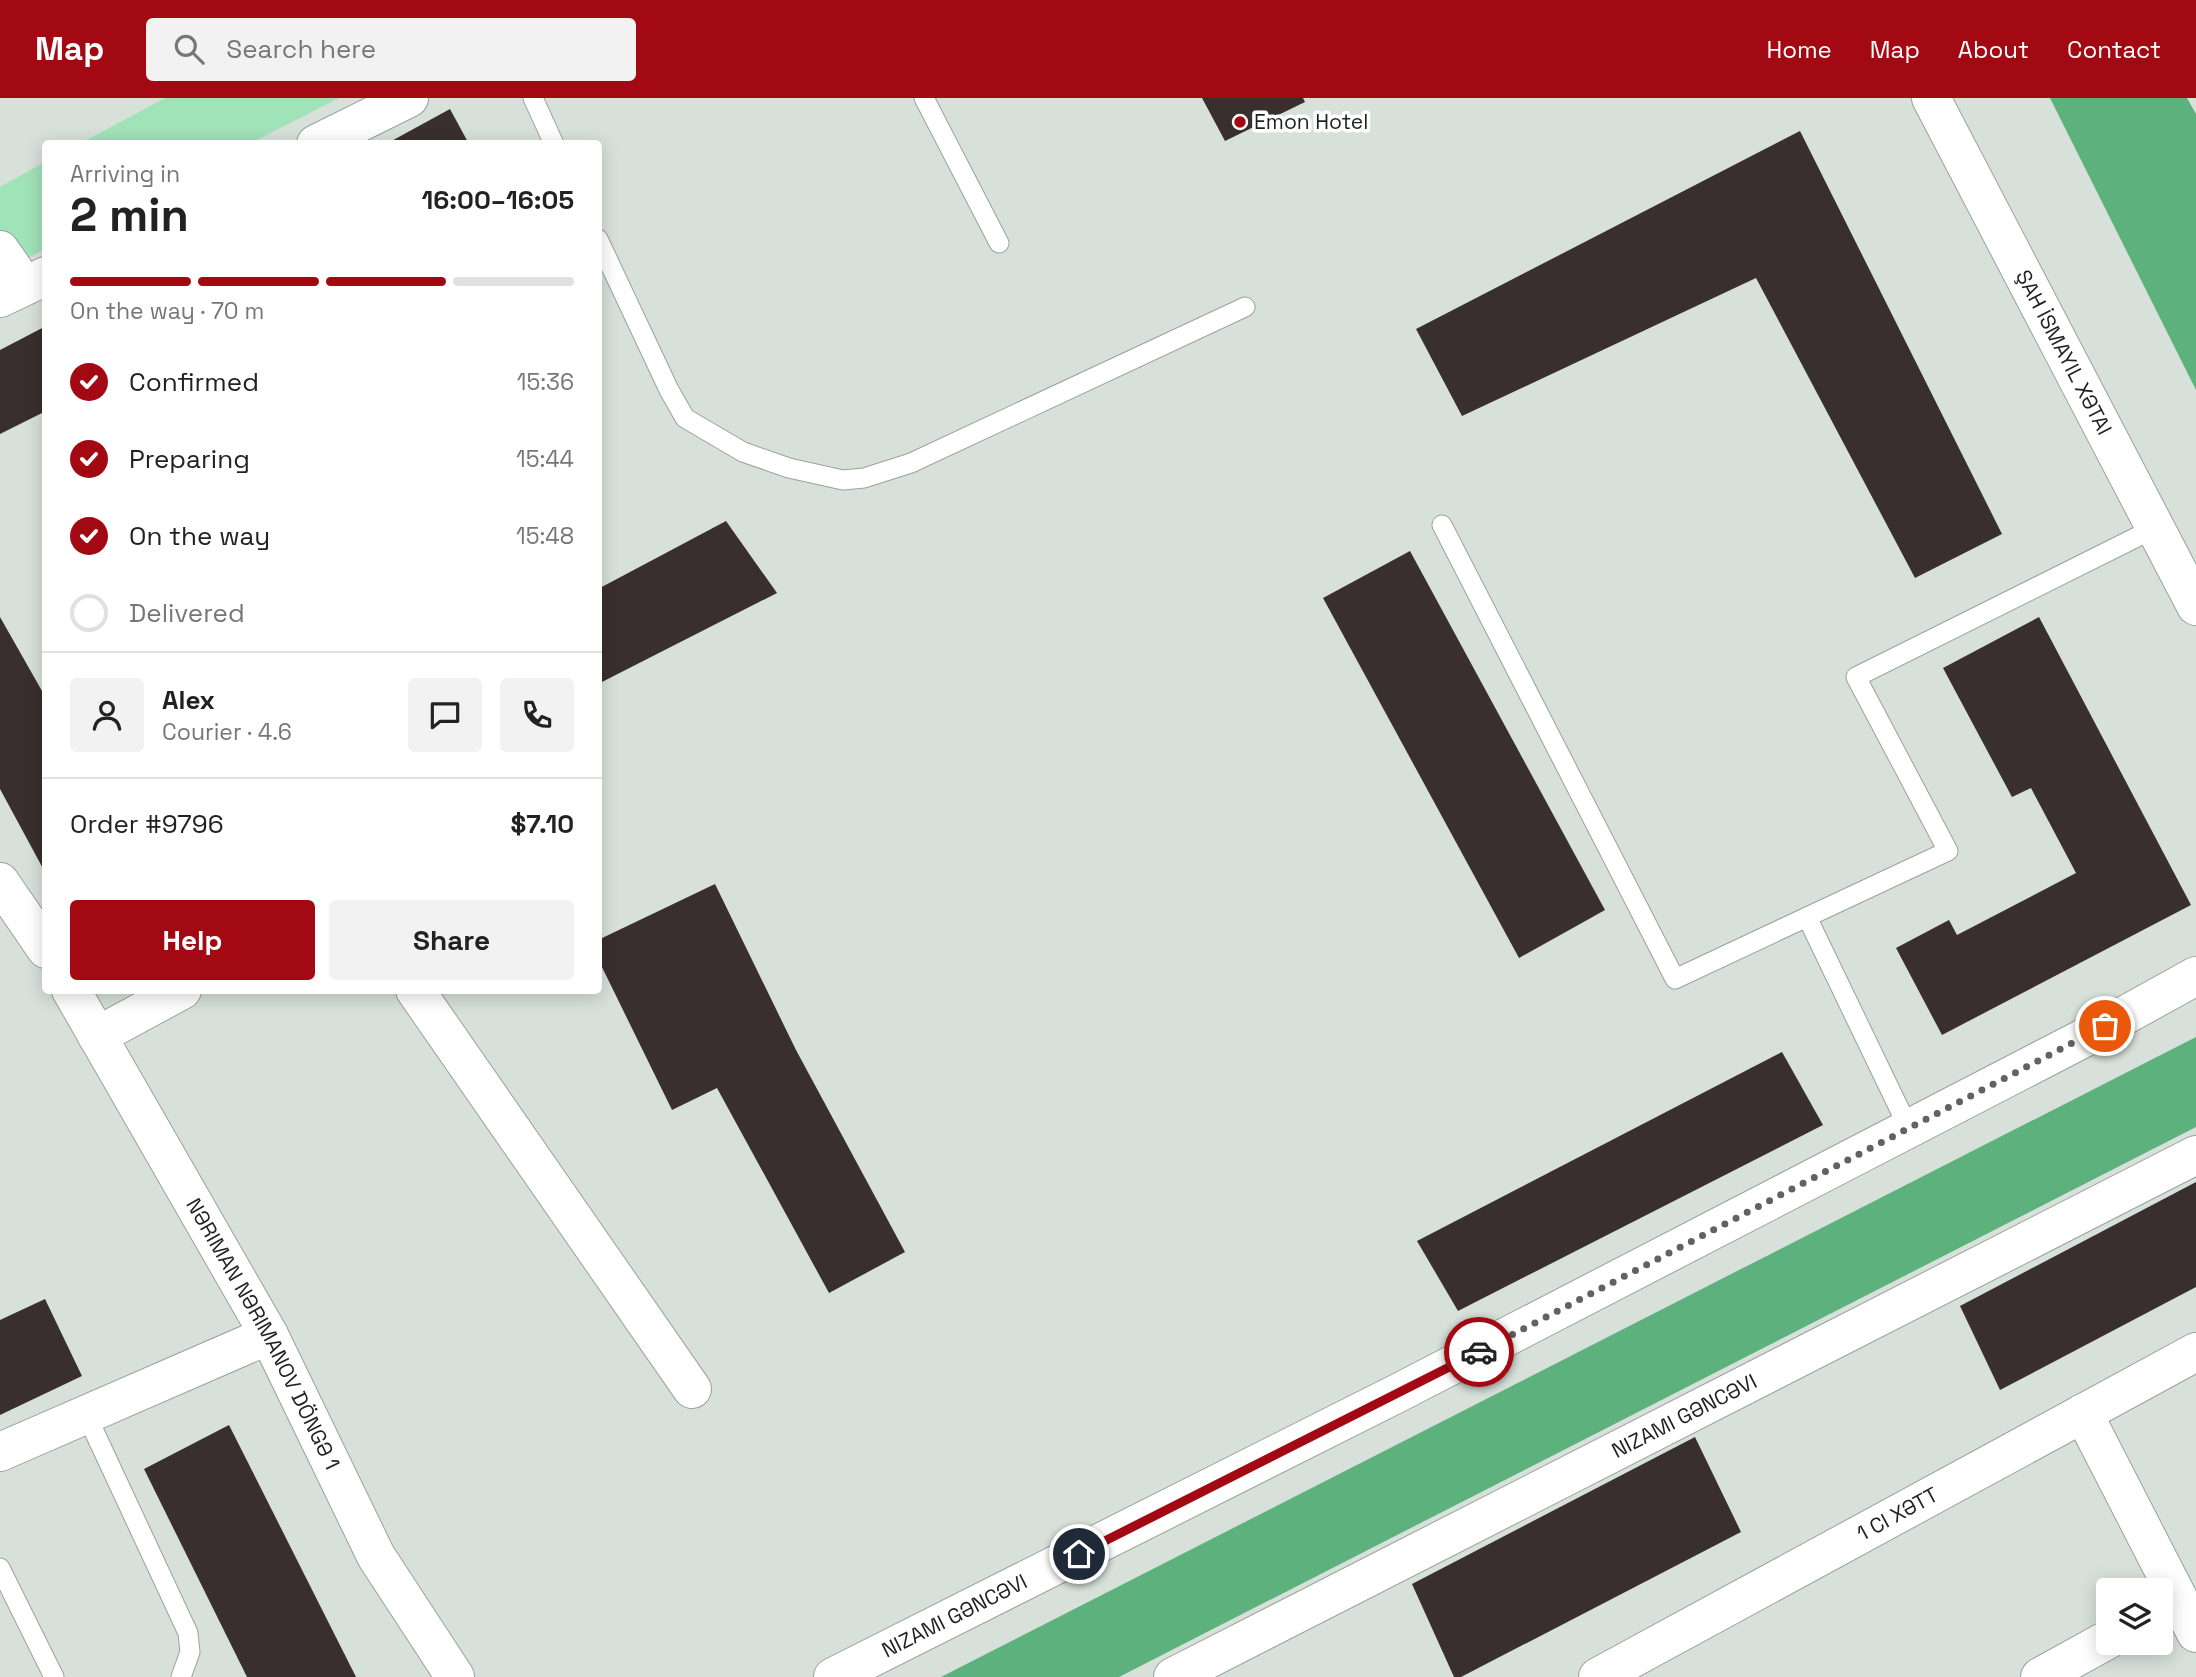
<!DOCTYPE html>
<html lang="en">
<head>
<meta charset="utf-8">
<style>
	:root { --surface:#fff; --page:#f2f2f2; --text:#222; --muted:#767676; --line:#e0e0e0; --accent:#a30912 }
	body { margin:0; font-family:"Space Grotesk",sans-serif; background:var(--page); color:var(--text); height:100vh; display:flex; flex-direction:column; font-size:26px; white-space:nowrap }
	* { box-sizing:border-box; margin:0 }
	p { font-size:23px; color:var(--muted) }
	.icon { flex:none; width:38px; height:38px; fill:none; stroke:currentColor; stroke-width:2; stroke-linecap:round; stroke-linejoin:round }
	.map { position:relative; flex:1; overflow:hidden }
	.drawer { position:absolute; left:42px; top:42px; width:560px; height:854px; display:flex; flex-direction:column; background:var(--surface); border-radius:7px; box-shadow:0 4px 18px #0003 }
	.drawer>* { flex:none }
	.controls { position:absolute; left:2096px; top:1480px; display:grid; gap:14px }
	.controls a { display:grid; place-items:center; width:77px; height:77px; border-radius:7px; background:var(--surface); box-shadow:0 4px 18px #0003; font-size:35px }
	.pin { position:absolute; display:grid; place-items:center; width:60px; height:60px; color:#fff; margin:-30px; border:4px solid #fff; border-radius:50%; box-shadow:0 2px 7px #0007 }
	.courier { position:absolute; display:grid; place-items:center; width:70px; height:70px; margin:-35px; border:5px solid #a30912; border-radius:50%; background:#fff; color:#222; box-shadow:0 2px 9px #0007 }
	.head em { font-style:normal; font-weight:700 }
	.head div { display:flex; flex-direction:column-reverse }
	.head { display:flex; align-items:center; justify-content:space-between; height:119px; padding:0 28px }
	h1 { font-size:46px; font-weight:700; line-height:52px }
	.bar { display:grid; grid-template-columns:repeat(4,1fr); gap:10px 7px; align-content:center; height:84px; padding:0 28px }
	.bar i { height:9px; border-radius:5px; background:var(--line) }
	.bar .current { background:var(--accent) }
	.bar p { grid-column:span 4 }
	.line { display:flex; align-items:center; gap:18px; padding:0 28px; border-top:2px solid var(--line) }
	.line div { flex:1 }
	.round { display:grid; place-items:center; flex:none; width:74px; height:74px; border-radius:7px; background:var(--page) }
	ol { padding:0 28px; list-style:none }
	li { display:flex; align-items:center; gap:21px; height:77px }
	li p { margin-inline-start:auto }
	li .icon { padding:7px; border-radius:50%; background:var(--accent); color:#fff; stroke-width:4 }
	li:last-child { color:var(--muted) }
	li i { width:38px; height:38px; border:4px solid var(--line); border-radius:50% }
	.primary-button { display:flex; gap:14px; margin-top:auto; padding:14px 28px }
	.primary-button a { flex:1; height:80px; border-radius:7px; background:var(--accent); color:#fff; font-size:28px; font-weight:700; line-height:80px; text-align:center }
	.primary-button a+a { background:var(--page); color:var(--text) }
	header { display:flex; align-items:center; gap:42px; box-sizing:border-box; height:98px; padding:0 35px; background:var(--accent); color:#fff }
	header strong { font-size:33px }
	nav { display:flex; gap:38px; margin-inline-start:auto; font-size:24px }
	.search { width:490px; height:63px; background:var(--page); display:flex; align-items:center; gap:18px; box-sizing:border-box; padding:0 24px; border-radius:7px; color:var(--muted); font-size:26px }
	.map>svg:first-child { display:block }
</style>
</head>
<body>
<header>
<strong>Map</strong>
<div class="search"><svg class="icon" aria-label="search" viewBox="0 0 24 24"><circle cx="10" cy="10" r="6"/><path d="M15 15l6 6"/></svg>Search here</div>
<nav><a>Home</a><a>Map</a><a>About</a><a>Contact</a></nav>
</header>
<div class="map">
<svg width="2196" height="1579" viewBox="0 0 2196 1579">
	<rect width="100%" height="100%" fill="#d7e1da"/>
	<g fill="#a1e3b8">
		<path d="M165 0H339L251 45H81Z"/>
		<path d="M45 64V151L0 174V89Z"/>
	</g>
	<g fill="#5cb17d">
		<path d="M2050 0H2187L2196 16V292Z"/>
		<path d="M2196 939V1029L1119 1579H941Z"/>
	</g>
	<g fill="#392f2e">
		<path d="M1202 0H1303L1305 4 1225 43Z"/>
		<path d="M450 11 469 46H386Z"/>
		<path d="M1800 33 2002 436 1915 480 1756 180 1462 318 1416 231Z"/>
		<path d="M46 228V313L0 336V252Z"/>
		<path d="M726 423 777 495 598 586V491Z"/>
		<path d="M1410 453 1605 812 1519 860 1323 500Z"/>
		<path d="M0 519 46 600V776L0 691Z"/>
		<path d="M2039 519 2191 807 1942 937 1896 850 1949 822 1957 837 2076 775 2031 690 2012 699 1943 570Z"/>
		<path d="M715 786 796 952 905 1154 829 1195 717 990 672 1012 598 861V842Z"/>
		<path d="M1782 954 1823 1027 1458 1213 1417 1143Z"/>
		<path d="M2196 1084V1189L2000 1292 1960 1208Z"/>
		<path d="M45 1201 82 1278 0 1317V1222Z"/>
		<path d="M229 1327 356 1579H247L144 1371Z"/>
		<path d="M1695 1339 1741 1434 1461 1579H1454L1412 1486Z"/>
	</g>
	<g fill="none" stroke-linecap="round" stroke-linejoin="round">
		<defs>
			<g id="lane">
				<path d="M533 0 554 46"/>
				<path d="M924 0 999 145"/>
				<path d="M598 141 669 292 685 320 743 354 789 370 843 382 864 380 911 365 1245 209"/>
				<path d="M1442 427 1675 881 1807 819"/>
				<path d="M1909 1031 1807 819 1948 753 1856 579 2155 430"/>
				<path d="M86 1316 188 1535 190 1554 181 1579"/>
				<path d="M0 1470 54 1579"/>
			</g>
			<g id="street">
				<path d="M316 46 409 0"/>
				<path d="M0 152 25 188"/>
				<path d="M0 200 46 178"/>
				<path d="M0 784 46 851"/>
				<path id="s1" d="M71 892 269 1237 376 1458 455 1579"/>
				<path d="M415 892 692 1291"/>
				<path d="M97 938 182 892"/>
				<path d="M2083 1315 2196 1535"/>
				<path d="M0 1354 269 1237"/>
				<path id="s2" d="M1598 1579 2196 1254"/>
				<path d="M2040 1579 2109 1541"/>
			</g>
			<g id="primary">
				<path id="s3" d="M1931 0 2196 508"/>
				<path id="s4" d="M833 1579 1398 1295 2082 941 2196 878"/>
				<path id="s5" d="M1173 1579 2196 1057"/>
			</g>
		</defs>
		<use href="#lane" stroke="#99a29c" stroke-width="21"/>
		<use href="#street" stroke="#99a29c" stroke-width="40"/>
		<use href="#primary" stroke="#99a29c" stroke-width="40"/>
		<use href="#lane" stroke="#fff" stroke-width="19"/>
		<use href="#street" stroke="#fff" stroke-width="38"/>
		<use href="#primary" stroke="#fff" stroke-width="38"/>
	</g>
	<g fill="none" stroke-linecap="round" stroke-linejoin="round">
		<path stroke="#5f6460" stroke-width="7" stroke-dasharray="0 12.6" d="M1479 1254 2105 928"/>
		<path stroke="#a30912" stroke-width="9" d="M1079 1456 1479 1254"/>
	</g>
	<circle fill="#a30912" stroke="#fff" stroke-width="2.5" cx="1240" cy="24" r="7"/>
	<g text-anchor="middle" stroke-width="7" stroke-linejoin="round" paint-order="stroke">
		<g font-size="21" fill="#1e211f" stroke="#fff" text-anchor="start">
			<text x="1254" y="31">Emon Hotel</text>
		</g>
		<g font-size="21" fill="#1e211f" stroke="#fff">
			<text dy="7" stroke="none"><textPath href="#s3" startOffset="287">ŞAH İSMAYIL XƏTAI</textPath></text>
			<text dy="7" stroke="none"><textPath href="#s1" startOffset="394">NƏRIMAN NƏRIMANOV DÖNGƏ 1</textPath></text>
			<text dy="7" stroke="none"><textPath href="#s5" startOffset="574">NIZAMI GƏNCƏVI</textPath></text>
			<text dy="7" stroke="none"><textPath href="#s2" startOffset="341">1 CI XƏTT</textPath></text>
			<text dy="7" stroke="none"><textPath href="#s4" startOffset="136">NIZAMI GƏNCƏVI</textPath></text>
		</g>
	</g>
</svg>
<div class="controls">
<a><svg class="icon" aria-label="layers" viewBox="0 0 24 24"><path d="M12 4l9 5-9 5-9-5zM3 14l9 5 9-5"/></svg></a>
</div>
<div class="pin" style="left:2105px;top:928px;background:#ea580c"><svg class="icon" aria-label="bag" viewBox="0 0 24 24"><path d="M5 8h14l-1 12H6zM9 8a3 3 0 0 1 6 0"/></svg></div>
<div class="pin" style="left:1079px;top:1456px;background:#1f2937"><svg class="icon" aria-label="home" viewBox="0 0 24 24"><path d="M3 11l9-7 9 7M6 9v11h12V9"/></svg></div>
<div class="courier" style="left:1479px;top:1254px"><svg class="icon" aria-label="car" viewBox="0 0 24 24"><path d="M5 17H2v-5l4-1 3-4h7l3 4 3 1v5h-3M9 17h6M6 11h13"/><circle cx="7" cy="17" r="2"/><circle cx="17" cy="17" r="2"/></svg></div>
<section class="drawer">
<div class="head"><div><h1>2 min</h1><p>Arriving in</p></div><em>16:00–16:05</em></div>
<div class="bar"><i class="current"></i><i class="current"></i><i class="current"></i><i></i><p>On the way · 70 m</p></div>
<ol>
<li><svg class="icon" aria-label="check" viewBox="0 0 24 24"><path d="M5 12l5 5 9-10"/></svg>Confirmed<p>15:36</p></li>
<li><svg class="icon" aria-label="check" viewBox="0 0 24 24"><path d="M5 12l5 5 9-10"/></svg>Preparing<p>15:44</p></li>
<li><svg class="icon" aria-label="check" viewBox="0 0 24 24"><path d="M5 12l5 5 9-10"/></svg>On the way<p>15:48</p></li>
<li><i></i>Delivered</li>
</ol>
<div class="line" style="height:126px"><a class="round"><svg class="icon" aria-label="person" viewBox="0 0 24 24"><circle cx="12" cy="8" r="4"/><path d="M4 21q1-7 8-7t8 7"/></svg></a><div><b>Alex</b><p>Courier · 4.6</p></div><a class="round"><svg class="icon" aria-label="chat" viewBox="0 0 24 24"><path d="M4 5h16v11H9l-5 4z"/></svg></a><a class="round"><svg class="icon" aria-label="phone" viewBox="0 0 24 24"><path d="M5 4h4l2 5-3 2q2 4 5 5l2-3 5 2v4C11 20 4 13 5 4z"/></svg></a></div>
<div class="line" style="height:91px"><div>Order #9796</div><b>$7.10</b></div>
<div class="primary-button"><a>Help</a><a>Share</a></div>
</section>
</div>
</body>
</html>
